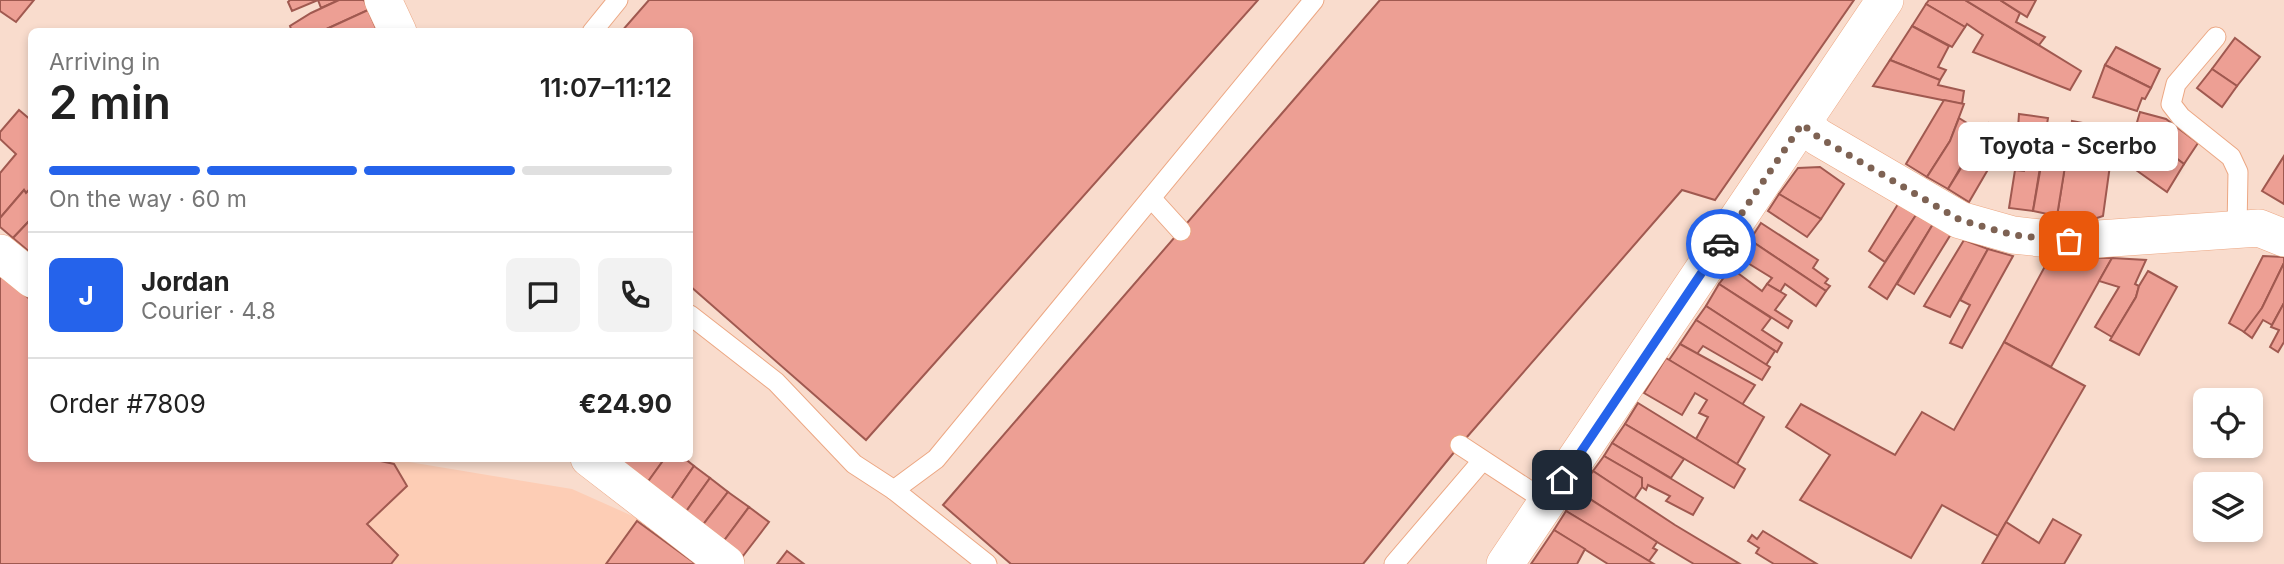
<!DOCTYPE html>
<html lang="en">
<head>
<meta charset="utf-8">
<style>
	:root { --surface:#fff; --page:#f2f2f2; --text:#222; --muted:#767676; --line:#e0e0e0; --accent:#2563eb }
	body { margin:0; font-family:Inter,sans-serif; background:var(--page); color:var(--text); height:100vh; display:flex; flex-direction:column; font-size:26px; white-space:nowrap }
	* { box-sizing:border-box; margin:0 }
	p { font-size:23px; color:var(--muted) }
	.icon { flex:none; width:38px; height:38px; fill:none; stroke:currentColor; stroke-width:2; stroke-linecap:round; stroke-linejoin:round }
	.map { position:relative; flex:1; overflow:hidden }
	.drawer { position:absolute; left:28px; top:28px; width:665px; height:434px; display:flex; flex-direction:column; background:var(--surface); border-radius:10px; box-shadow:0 4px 10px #0003 }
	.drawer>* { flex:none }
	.fabs { position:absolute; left:2193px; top:388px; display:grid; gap:14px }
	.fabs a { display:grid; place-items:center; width:70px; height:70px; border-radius:10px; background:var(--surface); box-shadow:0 4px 10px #0003; font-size:35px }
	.pin { position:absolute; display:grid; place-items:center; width:60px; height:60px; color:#fff; margin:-30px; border-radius:14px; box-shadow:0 4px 10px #0006 }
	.courier { position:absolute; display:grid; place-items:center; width:70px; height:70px; margin:-35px; border:5px solid #2563eb; border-radius:50%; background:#fff; color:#222; box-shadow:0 2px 9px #0007 }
	.bubble { position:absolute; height:49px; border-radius:10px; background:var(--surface); box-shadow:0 4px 10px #0003; font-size:23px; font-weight:600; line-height:49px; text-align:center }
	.overview em { font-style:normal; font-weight:600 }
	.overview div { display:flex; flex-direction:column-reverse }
	.overview { display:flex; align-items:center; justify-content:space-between; height:119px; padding:0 21px }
	h1 { font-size:46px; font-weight:600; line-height:52px }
	.bar { display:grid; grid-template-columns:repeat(4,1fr); gap:10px 7px; align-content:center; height:84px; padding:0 21px }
	.bar i { height:9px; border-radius:5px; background:var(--line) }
	.bar .active { background:var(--accent) }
	.bar p { grid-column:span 4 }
	.line { display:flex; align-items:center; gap:18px; padding:0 21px; border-top:2px solid var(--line) }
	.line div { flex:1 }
	.round { display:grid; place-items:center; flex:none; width:74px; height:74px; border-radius:10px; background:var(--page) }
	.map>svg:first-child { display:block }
</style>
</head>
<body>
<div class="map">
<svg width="2284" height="564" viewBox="0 0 2284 564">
	<rect width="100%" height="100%" fill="#f9dccd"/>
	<path fill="#fdcdb5" d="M0 268 31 296 32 458 391 459 572 489 637 518 697 564H0Z"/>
	<g fill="#ed9f94" stroke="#a05950" stroke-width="2">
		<path d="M0 0H34L16 22 0 11Z"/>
		<path d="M290 0H339L321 8 318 0 292 11 288 2Z"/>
		<path d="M339 0H364L368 10 320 32H292L290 26 311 13Z"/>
		<path d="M649 0H1258L866 440 690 286V32H621Z"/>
		<path d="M1380 0H1854L1715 200 1682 190 1460 445 1363 564H1011L943 505Z"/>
		<path d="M1929 0H1965L2081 71 2070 90 1973 52 1983 35 1967 24 1965 27 1926 4Z"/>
		<path d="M1965 0H2000L2020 13 2016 22 2045 37 2039 45Z"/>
		<path d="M2000 0H2036L2027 17Z"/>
		<path d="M1926 4 1965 27 1952 47 1912 26Z"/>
		<path d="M368 10 376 28 369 32H320Z"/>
		<path d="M1912 26 1949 46 1938 67 1946 70 1940 80 1890 60Z"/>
		<path d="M2235 38 2260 57 2237 86 2212 69Z"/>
		<path d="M2116 47 2160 69 2151 88 2105 65Z"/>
		<path d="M1890 60 1940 80 1938 85 1964 91 1962 104 1873 86Z"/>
		<path d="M2105 65 2151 88 2145 99 2142 98 2137 111 2093 97Z"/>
		<path d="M2212 69 2237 86 2222 107 2197 88Z"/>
		<path d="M1944 100 1964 104 1950 141 1927 177 1906 164Z"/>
		<path d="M19 110 32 121V187L26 193 24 190 0 218V173L16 154 0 139V132Z"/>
		<path d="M2140 112 2166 119 2198 143 2184 164 2153 141 2133 136Z"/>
		<path d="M2019 114 2048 118 2033 211 2009 208 2015 170 2024 171 2026 155 2031 145 2017 142Z"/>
		<path d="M1959 118 1970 125 1969 128 1980 134 1948 189 1927 177 1950 141Z"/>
		<path d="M2072 121 2115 129 2103 216 2097 218 2057 216Z"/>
		<path d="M1989 123 2005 132 1986 163 1990 166 1969 202 1948 189Z"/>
		<path d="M2153 141 2184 164 2167 192 2136 170 2141 162 2135 158 2138 153 2142 156Z"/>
		<path d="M2045 143 2068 148 2057 216 2033 211Z"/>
		<path d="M2284 156V204L2262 191Z"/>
		<path d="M1820 167 1844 184 1821 219 1779 194 1798 168Z"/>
		<path d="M32 187V218L13 238 0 227V218L24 190 26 193Z"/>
		<path d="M1779 194 1821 219 1807 237 1768 211Z"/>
		<path d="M1898 204 1916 215 1885 262 1869 251Z"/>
		<path d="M1916 215 1933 224 1887 299 1869 287Z"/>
		<path d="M32 218V254L13 238Z"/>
		<path d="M1761 223 1818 260 1813 268 1828 279 1825 283 1830 286 1826 291 1750 240Z"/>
		<path d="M1933 224 1951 234 1914 294 1897 284Z"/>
		<path d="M1750 240 1826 291 1816 306 1785 284 1780 292 1767 284 1772 278 1738 257Z"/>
		<path d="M1964 240 1988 249 1950 317 1924 306Z"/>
		<path d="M1988 249 2013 256 1962 348 1950 343 1970 305 1960 300Z"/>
		<path d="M2263 256 2284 257V263L2262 308 2246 333 2229 323Z"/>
		<path d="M2050 257 2112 258 2051 367 2004 342Z"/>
		<path d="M2112 258 2146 260 2135 284 2139 286 2136 297 2112 337 2095 327 2119 287 2099 281Z"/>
		<path d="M2284 263V303L2272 325 2263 320 2252 338 2244 332 2262 308Z"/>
		<path d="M1731 268 1762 291 1767 284 1786 295 1775 310 1792 321 1788 328 1719 284Z"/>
		<path d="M2148 271 2177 287 2139 355 2110 340 2136 297 2139 286Z"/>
		<path d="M0 274 32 301V458H367L394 464 407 486 367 524 398 555 391 564H0Z"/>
		<path d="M1719 284 1771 318 1762 330 1782 343 1777 352 1706 306Z"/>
		<path d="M2284 303V342L2278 352 2270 347 2279 330 2271 327Z"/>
		<path d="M1706 306 1775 351 1766 365 1696 320Z"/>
		<path d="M1696 320 1770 367 1762 380 1703 346 1697 354 1680 344Z"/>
		<path d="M2004 342 2085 386 1998 536 1942 505 1911 558 1800 500 1830 455 1786 427 1801 404 1895 455 1922 412 1954 430Z"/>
		<path d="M1680 344 1755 385 1742 405 1669 360Z"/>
		<path d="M1666 358 1764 417 1737 464 1696 439 1708 417 1699 413 1707 400 1695 393 1682 415 1644 393Z"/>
		<path d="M1638 403 1745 469 1734 488 1625 424Z"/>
		<path d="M1625 424 1684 459 1671 478 1612 443Z"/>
		<path d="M1612 443 1703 498 1693 515 1666 501 1670 496 1648 485 1646 490 1642 487V478L1604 456Z"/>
		<path d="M1604 456 1642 478V487L1634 499 1593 471Z"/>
		<path d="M621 458H665L647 483 619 462Z"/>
		<path d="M665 458H684L694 466 670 501 647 483Z"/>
		<path d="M694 466 710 478 685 513 670 501Z"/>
		<path d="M1593 471 1675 525 1740 564H1694L1657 542 1579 492Z"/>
		<path d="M710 478 728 492 702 526 685 513Z"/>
		<path d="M728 492 749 507 723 542 702 526Z"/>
		<path d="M1579 492 1657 542 1653 548 1657 550 1649 561 1566 511Z"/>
		<path d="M749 507 769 522 743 556 723 542Z"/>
		<path d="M1566 511 1649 561 1654 564H1608L1554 530Z"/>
		<path d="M2053 519 2081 535 2064 564H1982L2006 522 2039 543Z"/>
		<path d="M637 521 696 564H606Z"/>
		<path d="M1554 530 1585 549 1577 564H1531Z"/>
		<path d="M1763 531 1817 564H1774L1756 553 1759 548 1748 541 1752 535 1757 539Z"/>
		<path d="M787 551 804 564H777Z"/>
	</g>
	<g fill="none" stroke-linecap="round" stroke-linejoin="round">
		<defs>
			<g id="lane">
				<path d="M592 32 618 0"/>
				<path d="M2216 37 2176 84 2171 104 2181 117 2231 157 2238 172 2237 229"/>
				<path d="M1151 198 1181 231"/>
				<path d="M690 315 776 382 854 464 894 490 936 459 1314 0"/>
				<path d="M1460 445 1547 502"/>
				<path d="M894 490 987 564"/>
				<path d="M1394 564 1482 461"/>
			</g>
			<g id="street">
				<path d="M383 0 398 32"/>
				<path d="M1803 124 1818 137 1960 220 2013 235 2069 241 2259 228 2284 238"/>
				<path d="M0 253 32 279"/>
				<path d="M589 458 726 564"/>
				<path d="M1505 564 1885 0"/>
			</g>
		</defs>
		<use href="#lane" stroke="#eca783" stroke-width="21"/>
		<use href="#street" stroke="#eca783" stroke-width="38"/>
		<use href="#lane" stroke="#fff" stroke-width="19"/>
		<use href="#street" stroke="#fff" stroke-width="37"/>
	</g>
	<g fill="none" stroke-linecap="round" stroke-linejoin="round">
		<path stroke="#7e6253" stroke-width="7" stroke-dasharray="0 12.6" d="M1721 244 1802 124 1818 137 1960 220 2013 235 2069 241"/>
		<path stroke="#2563eb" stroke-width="9" d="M1562 480 1721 244"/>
	</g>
</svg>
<div class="fabs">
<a><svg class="icon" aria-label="locate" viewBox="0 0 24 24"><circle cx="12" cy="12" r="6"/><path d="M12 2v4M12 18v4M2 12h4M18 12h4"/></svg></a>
<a><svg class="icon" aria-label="layers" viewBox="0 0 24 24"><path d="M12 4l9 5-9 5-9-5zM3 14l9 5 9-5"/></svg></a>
</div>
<div class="pin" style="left:2069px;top:241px;background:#ea580c"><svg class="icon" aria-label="bag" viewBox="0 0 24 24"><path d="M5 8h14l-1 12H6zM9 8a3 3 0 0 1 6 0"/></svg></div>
<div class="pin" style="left:1562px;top:480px;background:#1f2937"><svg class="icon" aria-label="home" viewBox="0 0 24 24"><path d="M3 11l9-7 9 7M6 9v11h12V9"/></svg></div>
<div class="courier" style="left:1721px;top:244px"><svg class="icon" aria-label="car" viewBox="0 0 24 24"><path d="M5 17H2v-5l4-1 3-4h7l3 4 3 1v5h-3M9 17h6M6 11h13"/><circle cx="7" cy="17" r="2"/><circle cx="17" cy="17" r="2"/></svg></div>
<div class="bubble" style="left:1958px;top:122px;width:220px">Toyota - Scerbo</div>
<section class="drawer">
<div class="overview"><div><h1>2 min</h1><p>Arriving in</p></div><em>11:07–11:12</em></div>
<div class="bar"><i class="active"></i><i class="active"></i><i class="active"></i><i></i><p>On the way · 60 m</p></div>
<div class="line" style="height:126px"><b class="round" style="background:var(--accent);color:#fff">J</b><div><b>Jordan</b><p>Courier · 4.8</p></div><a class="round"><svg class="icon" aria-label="chat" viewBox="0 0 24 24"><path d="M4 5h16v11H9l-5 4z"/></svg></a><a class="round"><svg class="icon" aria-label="phone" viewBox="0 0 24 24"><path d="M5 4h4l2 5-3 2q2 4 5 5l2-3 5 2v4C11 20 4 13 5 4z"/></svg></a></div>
<div class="line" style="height:91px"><div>Order #7809</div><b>€24.90</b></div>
</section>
</div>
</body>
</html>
